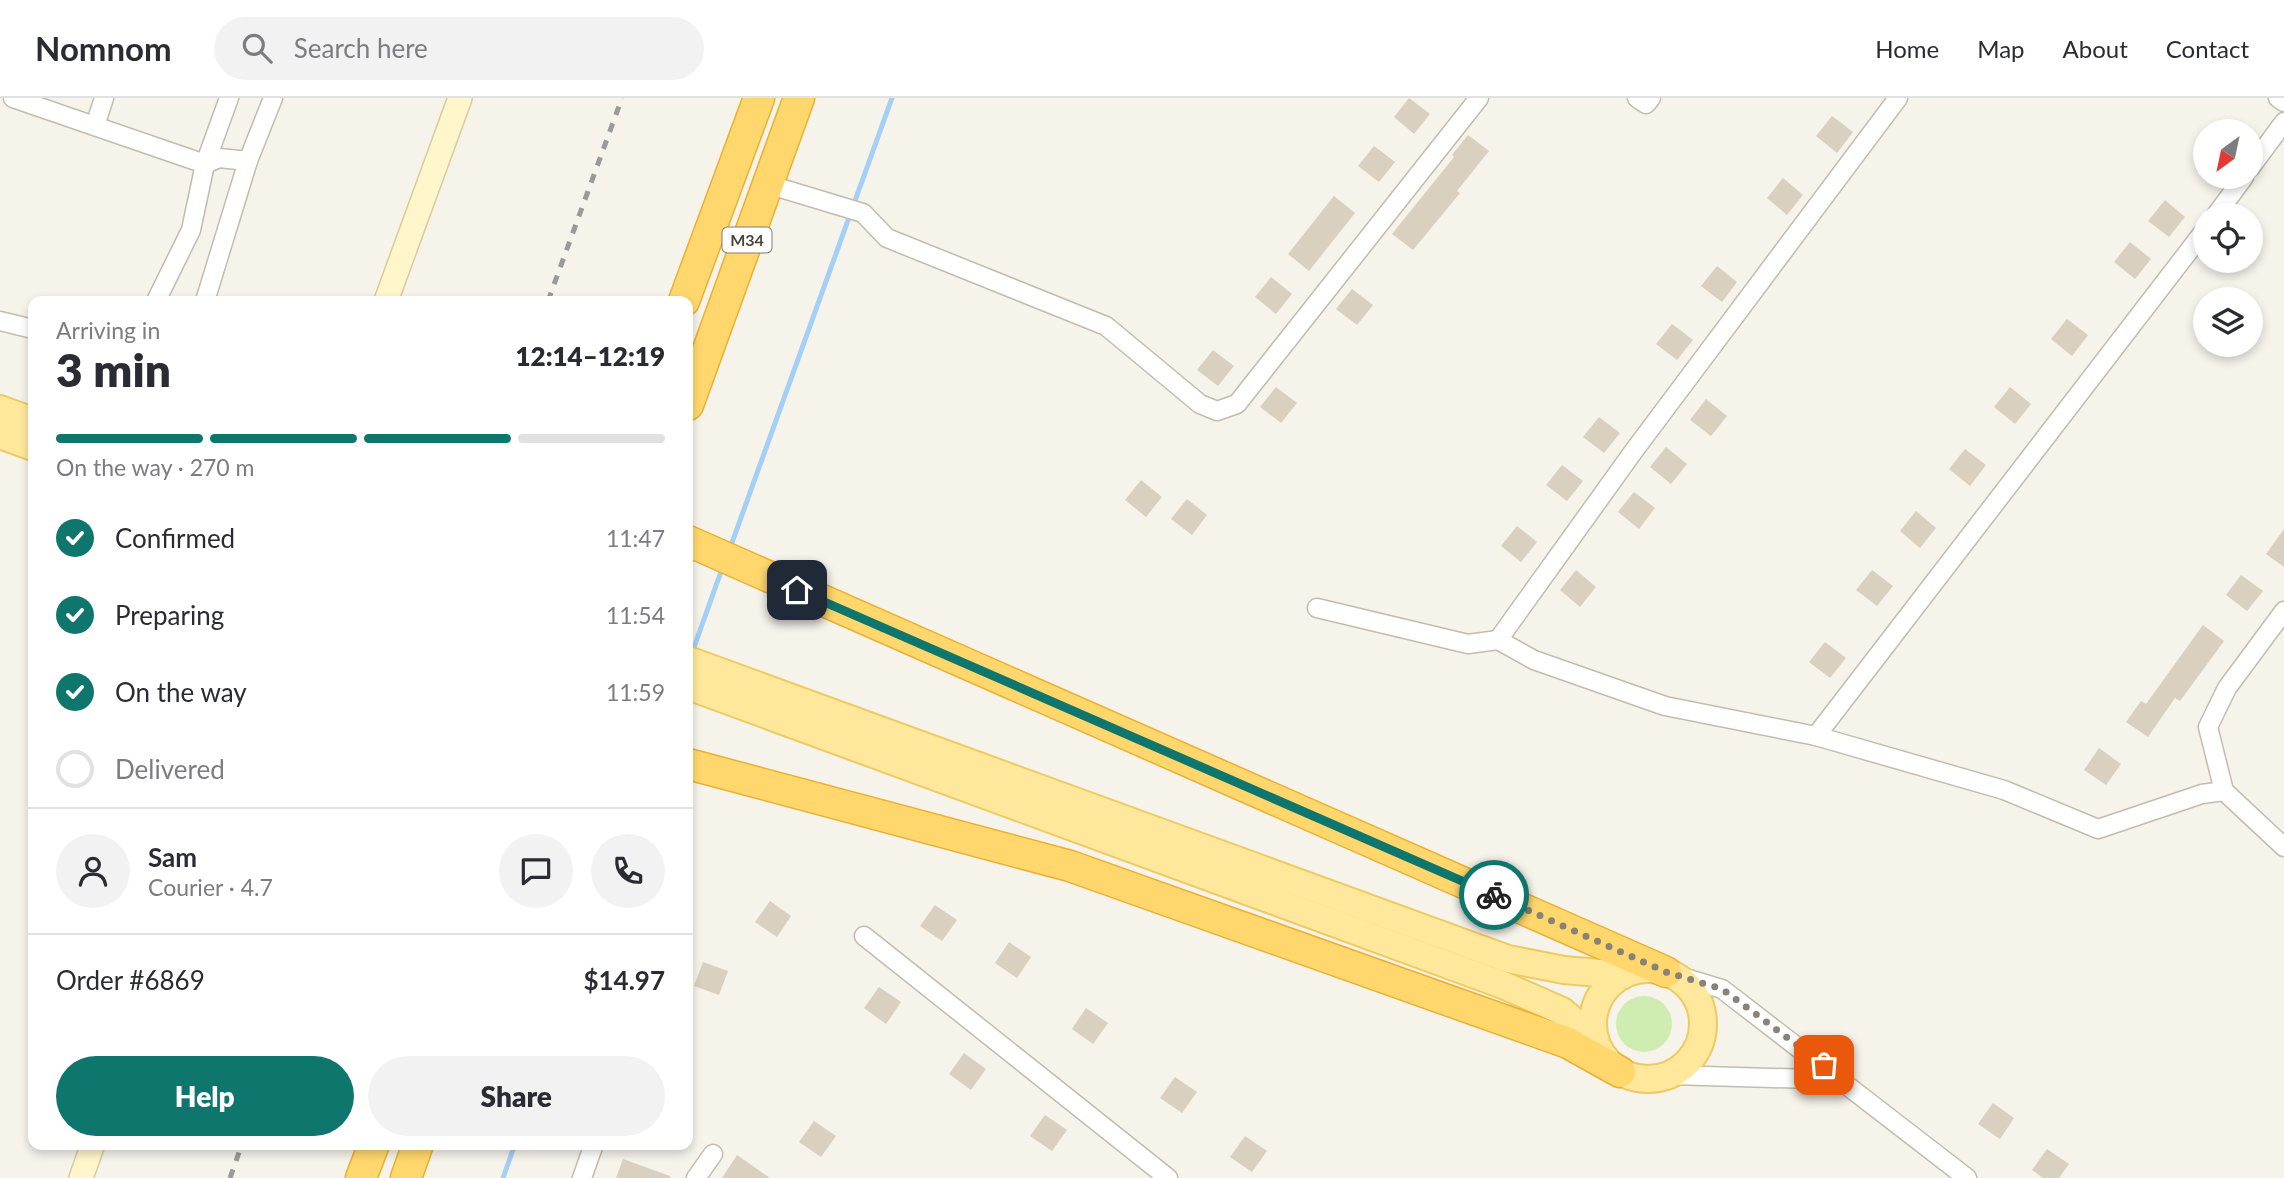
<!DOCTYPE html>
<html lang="en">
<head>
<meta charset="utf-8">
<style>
	:root { --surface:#fff; --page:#f2f2f3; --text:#2b2b33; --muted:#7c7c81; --line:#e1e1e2; --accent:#0f766e }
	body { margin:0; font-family:Lato,sans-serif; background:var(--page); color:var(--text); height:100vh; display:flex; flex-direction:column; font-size:26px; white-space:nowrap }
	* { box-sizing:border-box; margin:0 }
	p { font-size:23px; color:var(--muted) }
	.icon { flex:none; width:38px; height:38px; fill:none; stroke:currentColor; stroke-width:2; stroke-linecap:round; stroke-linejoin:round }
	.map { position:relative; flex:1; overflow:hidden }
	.panel { position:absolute; left:28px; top:198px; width:665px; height:854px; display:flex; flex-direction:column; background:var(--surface); border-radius:14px; box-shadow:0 4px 10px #0003 }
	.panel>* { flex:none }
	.needle { width:46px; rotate:213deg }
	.tools { position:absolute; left:2193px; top:21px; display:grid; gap:14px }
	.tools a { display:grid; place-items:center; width:70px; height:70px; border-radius:50%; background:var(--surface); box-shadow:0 4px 10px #0003; font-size:35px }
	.pin { position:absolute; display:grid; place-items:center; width:60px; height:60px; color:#fff; margin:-30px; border-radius:14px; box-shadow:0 4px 10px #0006 }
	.courier { position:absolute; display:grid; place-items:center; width:70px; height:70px; margin:-35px; border:5px solid #0f766e; border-radius:50%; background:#fff; color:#222; box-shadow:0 2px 9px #0007 }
	.headline em { font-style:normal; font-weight:800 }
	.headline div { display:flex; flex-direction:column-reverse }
	.headline { display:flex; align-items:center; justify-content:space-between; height:119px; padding:0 28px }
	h1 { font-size:46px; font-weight:800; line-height:52px }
	.bar { display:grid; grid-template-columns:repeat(4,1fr); gap:10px 7px; align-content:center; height:84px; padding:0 28px }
	.bar i { height:9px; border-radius:5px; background:var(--line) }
	.bar .on { background:var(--accent) }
	.bar p { grid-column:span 4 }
	.line { display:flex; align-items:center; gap:18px; padding:0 28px; border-top:2px solid var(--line) }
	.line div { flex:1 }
	.round { display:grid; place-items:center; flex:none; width:74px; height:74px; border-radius:37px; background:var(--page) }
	ol { padding:0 28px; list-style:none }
	li { display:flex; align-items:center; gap:21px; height:77px }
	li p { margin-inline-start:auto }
	li .icon { padding:7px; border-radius:50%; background:var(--accent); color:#fff; stroke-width:4 }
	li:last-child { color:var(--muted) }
	li i { width:38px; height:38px; border:4px solid var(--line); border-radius:50% }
	.button { display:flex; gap:14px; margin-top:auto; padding:14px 28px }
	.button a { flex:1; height:80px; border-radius:42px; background:var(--accent); color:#fff; font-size:28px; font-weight:800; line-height:80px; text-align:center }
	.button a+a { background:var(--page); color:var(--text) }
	header { display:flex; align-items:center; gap:42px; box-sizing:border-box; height:98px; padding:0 35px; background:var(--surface); border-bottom:2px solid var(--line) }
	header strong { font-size:33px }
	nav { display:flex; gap:38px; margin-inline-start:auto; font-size:24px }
	.search { width:490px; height:63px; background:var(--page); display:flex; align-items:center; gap:18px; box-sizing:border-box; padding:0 24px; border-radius:38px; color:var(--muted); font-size:26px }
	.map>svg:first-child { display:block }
</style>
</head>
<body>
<header>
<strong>Nomnom</strong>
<div class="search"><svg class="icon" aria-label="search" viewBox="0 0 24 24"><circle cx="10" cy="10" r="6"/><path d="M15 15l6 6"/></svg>Search here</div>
<nav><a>Home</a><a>Map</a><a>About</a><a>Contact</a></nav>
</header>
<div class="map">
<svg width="2284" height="1080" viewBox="0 0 2284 1080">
	<rect width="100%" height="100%" fill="#f6f3eb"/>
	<circle fill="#cfedb1" cx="1644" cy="926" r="28"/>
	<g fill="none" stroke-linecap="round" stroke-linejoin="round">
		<g stroke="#a4d0f6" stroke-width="5">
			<path d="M729 453 892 0"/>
			<path d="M692 555 723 468"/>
			<path d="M503 1080 515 1046"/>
		</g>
	</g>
	<g fill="#d9d0bf">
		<path d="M1409 0 1430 16 1414 36 1394 19Z"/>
		<path d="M1832 18 1853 34 1837 55 1816 38Z"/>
		<path d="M1468 37 1489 53 1457 93 1460 95 1413 152 1392 136 1454 59 1452 57Z"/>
		<path d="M1374 48 1395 64 1379 84 1358 68Z"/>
		<path d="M1783 80 1803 97 1787 117 1767 100Z"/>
		<path d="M1334 98 1355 115 1309 173 1288 156Z"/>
		<path d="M2165 102 2185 119 2169 139 2148 123Z"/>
		<path d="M2130 144 2151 161 2135 181 2114 164Z"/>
		<path d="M1717 168 1737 184 1722 204 1701 188Z"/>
		<path d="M1271 179 1292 196 1276 216 1255 199Z"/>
		<path d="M1352 191 1373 207 1357 227 1336 211Z"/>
		<path d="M2067 221 2088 237 2072 258 2051 241Z"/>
		<path d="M1672 226 1693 242 1677 262 1656 246Z"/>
		<path d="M1213 252 1234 268 1218 288 1197 272Z"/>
		<path d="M1276 289 1297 305 1281 325 1260 309Z"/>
		<path d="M2010 289 2031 306 2015 326 1994 309Z"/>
		<path d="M1706 301 1727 318 1711 338 1690 322Z"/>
		<path d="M1599 319 1620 335 1604 355 1583 339Z"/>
		<path d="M1666 349 1687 366 1671 386 1650 369Z"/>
		<path d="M1965 351 1986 367 1970 388 1949 371Z"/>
		<path d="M1562 367 1583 383 1567 403 1546 387Z"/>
		<path d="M1141 382 1162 399 1146 419 1125 402Z"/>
		<path d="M1634 394 1655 410 1639 431 1618 414Z"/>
		<path d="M1187 401 1207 417 1192 437 1171 421Z"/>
		<path d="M1916 413 1936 430 1920 450 1900 433Z"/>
		<path d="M1517 428 1537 444 1521 464 1501 448Z"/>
		<path d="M2284 431V469L2266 456Z"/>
		<path d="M1576 472 1596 489 1580 509 1560 492Z"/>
		<path d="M1872 472 1893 488 1877 508 1856 492Z"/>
		<path d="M2241 477 2263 493 2247 513 2226 497Z"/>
		<path d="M2203 527 2224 543 2180 603 2175 600 2148 639 2126 624 2141 603 2146 606Z"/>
		<path d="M1825 544 1846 560 1830 580 1809 564Z"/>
		<path d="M2099 650 2121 666 2106 687 2084 672Z"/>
		<path d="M770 803 791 818 777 839 755 824Z"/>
		<path d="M935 807 957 822 942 843 920 828Z"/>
		<path d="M1009 844 1031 859 1017 880 995 865Z"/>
		<path d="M703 864 728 873 719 897 694 888Z"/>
		<path d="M879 889 901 904 886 926 864 910Z"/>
		<path d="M1086 910 1108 925 1093 946 1072 931Z"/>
		<path d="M964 955 986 971 971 992 949 976Z"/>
		<path d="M1175 979 1197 994 1182 1015 1160 1000Z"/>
		<path d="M1993 1005 2014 1020 2000 1041 1978 1026Z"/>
		<path d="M1045 1017 1067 1032 1052 1053 1030 1038Z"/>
		<path d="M814 1023 836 1038 821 1059 799 1044Z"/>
		<path d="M1245 1038 1267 1053 1252 1074 1230 1059Z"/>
		<path d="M2047 1051 2069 1066 2059 1080H2043L2032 1072Z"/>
		<path d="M737 1057 770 1080H722Z"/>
		<path d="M623 1061 670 1078V1080H616Z"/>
	</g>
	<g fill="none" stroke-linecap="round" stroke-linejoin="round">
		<defs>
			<g id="street">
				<path d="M13 0 205 66 219 60 248 63"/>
				<path d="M1637 0 1646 6 1651 0"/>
				<path d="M2278 0 2284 4"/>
				<path d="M95 28 104 0"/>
				<path d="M2250 70 2284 24"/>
				<path d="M767 86 863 115 887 140 1106 228 1200 306 1217 313 1237 306 1479 0"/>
				<path d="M2216 117 2244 79"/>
				<path d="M156 203 191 132 205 66 229 0"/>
				<path d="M205 203 248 63 273 0"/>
				<path d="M0 223 33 231"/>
				<path d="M1317 510 1468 546 1498 542 1534 562 1665 608 1816 638 2004 692 2098 731 2202 696 2224 693 2284 749"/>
				<path d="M1498 542 1633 354 1898 0"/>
				<path d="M1816 638 2205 132"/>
				<path d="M2224 693 2208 629 2227 590 2284 513"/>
				<path d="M864 838 1168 1080"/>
				<path d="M1666 874 1722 891 1967 1080"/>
				<path d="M1671 977 1844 982"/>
				<path d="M582 1080 594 1046"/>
				<path d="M696 1080 713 1056"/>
			</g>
			<g id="secondary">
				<path d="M386 203 460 0"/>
				<path d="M81 1080 93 1046"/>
			</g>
			<g id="primary">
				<path d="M0 311 33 323"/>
				<path d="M0 337 33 349"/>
				<path d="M688 562 1508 861 1564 872 1623 877"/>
				<path d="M688 588 1503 887 1562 913 1595 941"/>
				<circle cx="1648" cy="926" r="55"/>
			</g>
			<g id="highway">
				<path d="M684 203 759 0"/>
				<path d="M688 307 799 0"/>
				<path d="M688 443 1666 874"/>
				<path d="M688 666 1070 768 1568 945 1620 974"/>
				<path d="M361 1080 374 1046"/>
				<path d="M406 1080 418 1046"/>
			</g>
		</defs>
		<use href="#street" stroke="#c3bcac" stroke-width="21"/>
		<use href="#secondary" stroke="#dacb98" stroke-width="26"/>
		<use href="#primary" stroke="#edcb62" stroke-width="30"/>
		<use href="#highway" stroke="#eab031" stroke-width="33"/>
		<use href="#street" stroke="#fff" stroke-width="18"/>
		<use href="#secondary" stroke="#fff6cc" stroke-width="23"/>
		<use href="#primary" stroke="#ffe89b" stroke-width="26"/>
		<use href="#highway" stroke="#ffd76d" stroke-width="30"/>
		<g stroke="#9a9a9a" stroke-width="5" stroke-dasharray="9 9" stroke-linecap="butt">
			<path d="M548 203 622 0"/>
			<path d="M230 1080 242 1046"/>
		</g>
	</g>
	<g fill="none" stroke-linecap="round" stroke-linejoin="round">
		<path stroke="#888277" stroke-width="7" stroke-dasharray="0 12.6" d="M1494 797 1666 874 1722 891 1824 967"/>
		<path stroke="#0f766e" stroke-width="9" d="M797 492 1494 797"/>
	</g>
	<g text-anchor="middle" stroke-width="5" stroke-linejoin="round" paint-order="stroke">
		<rect fill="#fff" stroke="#827d74" stroke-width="2" x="722.5" y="129.5" width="49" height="25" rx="5"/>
		<g font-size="16" font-weight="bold" fill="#4c4538">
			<text x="747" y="148">M34</text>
		</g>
	</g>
</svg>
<div class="tools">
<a><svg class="needle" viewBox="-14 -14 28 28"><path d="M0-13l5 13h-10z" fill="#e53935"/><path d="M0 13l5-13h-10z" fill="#7c7c81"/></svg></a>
<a><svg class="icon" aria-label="locate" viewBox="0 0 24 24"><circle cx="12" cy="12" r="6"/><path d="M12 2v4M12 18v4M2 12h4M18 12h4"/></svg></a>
<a><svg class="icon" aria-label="layers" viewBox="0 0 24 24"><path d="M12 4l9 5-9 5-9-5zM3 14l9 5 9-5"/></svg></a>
</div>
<div class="pin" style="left:1824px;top:967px;background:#ea580c"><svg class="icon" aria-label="bag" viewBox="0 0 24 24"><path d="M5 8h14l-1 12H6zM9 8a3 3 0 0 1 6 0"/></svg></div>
<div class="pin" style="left:797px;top:492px;background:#1f2937"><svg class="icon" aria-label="home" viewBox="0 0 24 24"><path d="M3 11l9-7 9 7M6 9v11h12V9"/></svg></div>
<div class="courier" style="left:1494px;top:797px"><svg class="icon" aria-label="bike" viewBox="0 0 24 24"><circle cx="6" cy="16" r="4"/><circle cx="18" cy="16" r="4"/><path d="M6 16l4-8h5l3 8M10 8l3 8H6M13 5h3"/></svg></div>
<section class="panel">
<div class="headline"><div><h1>3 min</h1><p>Arriving in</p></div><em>12:14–12:19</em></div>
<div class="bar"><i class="on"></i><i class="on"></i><i class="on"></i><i></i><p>On the way · 270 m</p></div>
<ol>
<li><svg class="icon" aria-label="check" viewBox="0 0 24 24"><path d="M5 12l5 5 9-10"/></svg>Confirmed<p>11:47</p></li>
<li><svg class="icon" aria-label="check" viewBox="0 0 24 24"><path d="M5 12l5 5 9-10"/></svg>Preparing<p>11:54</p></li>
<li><svg class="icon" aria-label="check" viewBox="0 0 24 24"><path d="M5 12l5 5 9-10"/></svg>On the way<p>11:59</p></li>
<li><i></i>Delivered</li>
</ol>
<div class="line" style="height:126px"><a class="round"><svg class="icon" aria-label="person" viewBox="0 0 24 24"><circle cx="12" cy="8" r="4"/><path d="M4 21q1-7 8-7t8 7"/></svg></a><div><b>Sam</b><p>Courier · 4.7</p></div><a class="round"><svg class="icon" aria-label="chat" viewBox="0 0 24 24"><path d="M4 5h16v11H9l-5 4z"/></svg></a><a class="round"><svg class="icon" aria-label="phone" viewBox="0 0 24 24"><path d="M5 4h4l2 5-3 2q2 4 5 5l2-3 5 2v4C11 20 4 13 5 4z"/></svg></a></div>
<div class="line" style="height:91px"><div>Order #6869</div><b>$14.97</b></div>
<div class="button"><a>Help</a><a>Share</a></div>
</section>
</div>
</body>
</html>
